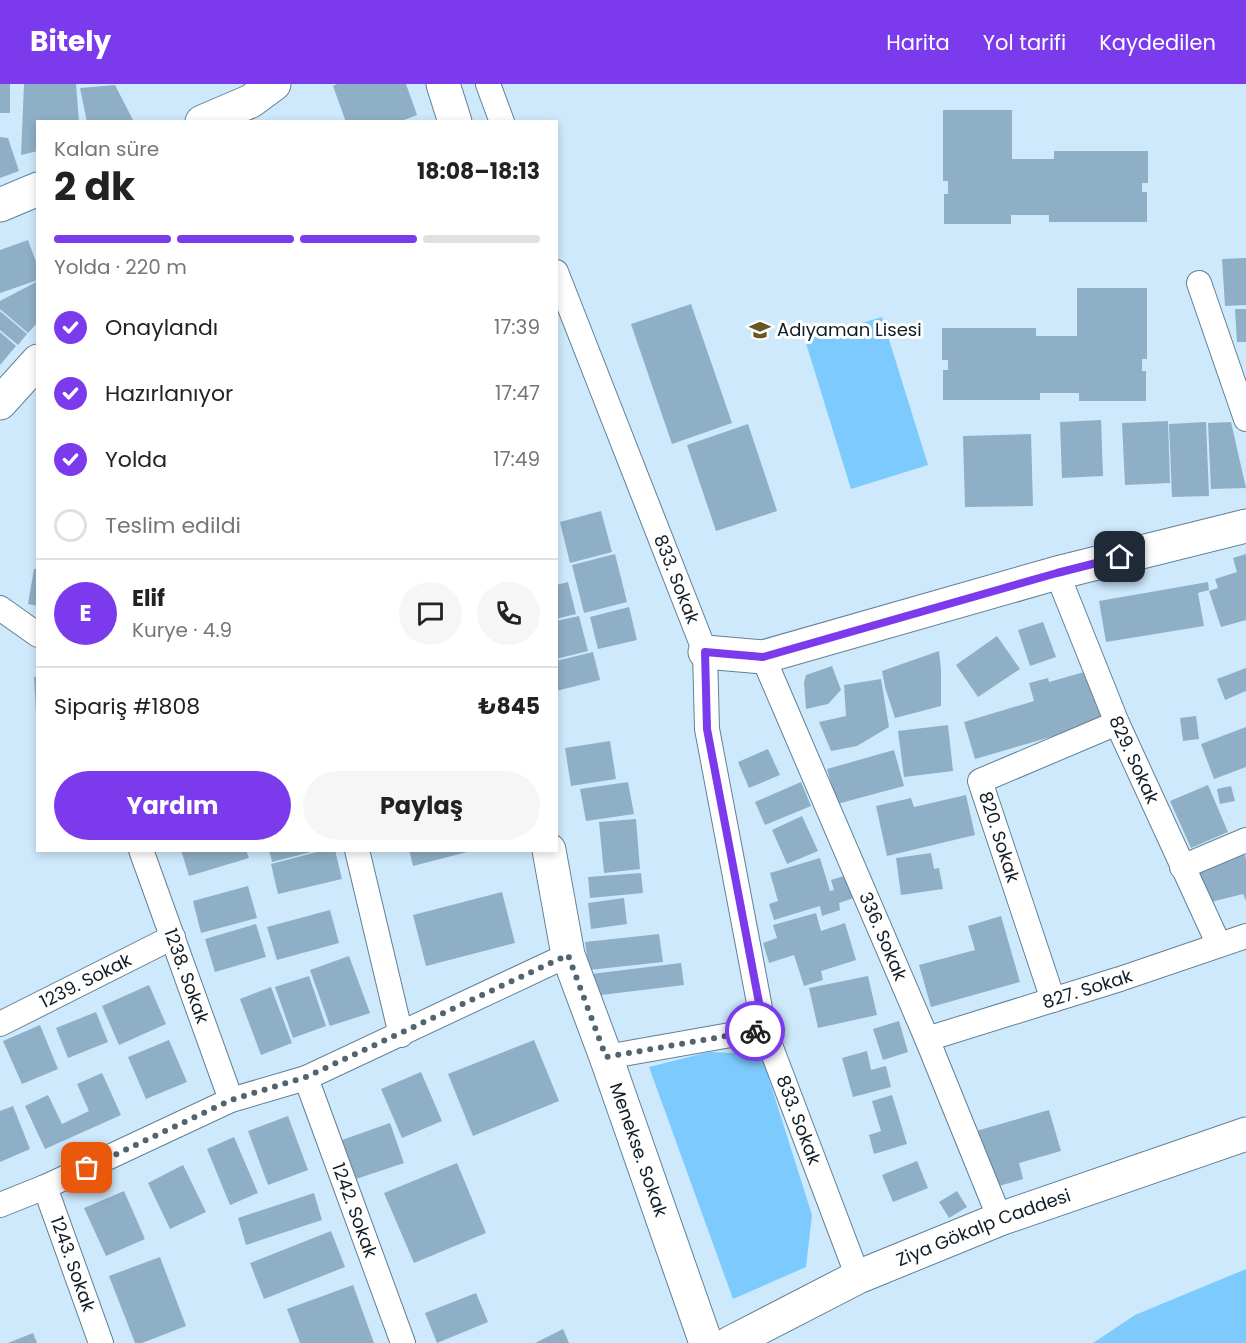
<!DOCTYPE html>
<html lang="tr">
<head>
<meta charset="utf-8">
<style>
	:root { --surface:#fff; --page:#f6f6f6; --text:#222; --muted:#767676; --line:#e0e0e0; --accent:#7c3aed }
	body { margin:0; font-family:Poppins,sans-serif; background:var(--page); color:var(--text); height:100vh; display:flex; flex-direction:column; font-size:22px; white-space:nowrap }
	* { box-sizing:border-box; margin:0 }
	p { font-size:20px; color:var(--muted) }
	.icon { flex:none; width:33px; height:33px; fill:none; stroke:currentColor; stroke-width:2; stroke-linecap:round; stroke-linejoin:round }
	.map { position:relative; flex:1; overflow:hidden }
	.sheet { position:absolute; left:36px; top:36px; width:522px; height:732px; display:flex; flex-direction:column; background:var(--surface); border-radius:0px; box-shadow:0 3px 9px #0003 }
	.sheet>* { flex:none }
	.pin { position:absolute; display:grid; place-items:center; width:51px; height:51px; color:#fff; margin:-26px; border-radius:12px; box-shadow:0 3px 9px #0006 }
	.courier { position:absolute; display:grid; place-items:center; width:60px; height:60px; margin:-30px; border:4px solid #7c3aed; border-radius:50%; background:#fff; color:#222; box-shadow:0 2px 8px #0007 }
	.summary em { font-style:normal; font-weight:700 }
	.summary div { display:flex; flex-direction:column-reverse }
	.summary { display:flex; align-items:center; justify-content:space-between; height:102px; padding:0 18px }
	h1 { font-size:39px; font-weight:700; line-height:45px }
	.bar { display:grid; grid-template-columns:repeat(4,1fr); gap:9px 6px; align-content:center; height:72px; padding:0 18px }
	.bar i { height:8px; border-radius:4px; background:var(--line) }
	.bar .current { background:var(--accent) }
	.bar p { grid-column:span 4 }
	.line { display:flex; align-items:center; gap:15px; padding:0 18px; border-top:2px solid var(--line) }
	.line div { flex:1 }
	.round { display:grid; place-items:center; flex:none; width:63px; height:63px; border-radius:32px; background:var(--page) }
	ol { padding:0 18px; list-style:none }
	li { display:flex; align-items:center; gap:18px; height:66px }
	li p { margin-inline-start:auto }
	li .icon { padding:6px; border-radius:50%; background:var(--accent); color:#fff; stroke-width:4 }
	li:last-child { color:var(--muted) }
	li i { width:33px; height:33px; border:3px solid var(--line); border-radius:50% }
	.action { display:flex; gap:12px; margin-top:auto; padding:12px 18px }
	.action a { flex:1; height:69px; border-radius:36px; background:var(--accent); color:#fff; font-size:24px; font-weight:700; line-height:69px; text-align:center }
	.action a+a { background:var(--page); color:var(--text) }
	header { display:flex; align-items:center; gap:36px; box-sizing:border-box; height:84px; padding:0 30px; background:var(--accent); color:#fff }
	header strong { font-size:28px }
	nav { display:flex; gap:33px; margin-inline-start:auto; font-size:21px }
	.map>svg:first-child { display:block }
</style>
</head>
<body>
<header>
<strong>Bitely</strong>
<nav><a>Harita</a><a>Yol tarifi</a><a>Kaydedilen</a></nav>
</header>
<div class="map">
<svg width="1246" height="1259" viewBox="0 0 1246 1259">
	<rect width="100%" height="100%" fill="#cee9fc"/>
	<g fill="#7dcafe">
		<path d="M882 233 928 381 851 405 805 256Z"/>
		<path d="M709 968 761 970 812 1131 806 1183 733 1215 649 983Z"/>
		<path d="M1246 1185V1259H1093L1135 1231Z"/>
	</g>
	<g fill="#8fafc6">
		<rect x="0" y="0" width="10" height="29"/>
		<path d="M24 0H76L79 38H38V67L21 71Z"/>
		<path d="M337 0H406L417 31 399 38H346L333 2Z"/>
		<path d="M115 1 134 38H87L80 4Z"/>
		<path d="M943 26H1012V75H1054V67H1148V99H1142V108H1147V138H1049V131H1011V140H944V110H948V97H943Z"/>
		<path d="M0 53 8 54 19 87 0 94Z"/>
		<path d="M28 156 38 183V196L0 209V166Z"/>
		<path d="M1246 174V221L1225 222 1222 175Z"/>
		<path d="M38 197V238L28 249 0 225V217Z"/>
		<path d="M1077 204H1147V275H1142V287H1146V317H1079V309H1040V316H943V286H948V276H942V244H1036V252H1077Z"/>
		<path d="M691 220 732 339 672 360 631 240Z"/>
		<path d="M1235 225H1246V258H1237Z"/>
		<path d="M0 227 27 250 18 261 0 246Z"/>
		<path d="M0 248 16 262 0 281Z"/>
		<path d="M1101 336 1103 392 1062 394 1060 338Z"/>
		<path d="M1168 337 1170 399 1125 401 1122 339Z"/>
		<path d="M1206 338 1209 412 1172 413 1169 340Z"/>
		<path d="M1231 338 1246 404 1211 405 1208 339Z"/>
		<path d="M748 340 777 427 716 447 687 361Z"/>
		<path d="M1031 350 1033 422 965 423 963 352Z"/>
		<path d="M601 427 612 468 570 479 560 438Z"/>
		<path d="M615 470 627 518 584 529 572 481Z"/>
		<path d="M1246 470V536L1221 543 1209 507 1218 504 1215 495 1237 488 1233 474Z"/>
		<path d="M34 485H38V522L28 520Z"/>
		<path d="M568 498 576 530 556 535V501Z"/>
		<path d="M1208 498 1209 506 1198 509 1204 542 1106 558 1099 517Z"/>
		<path d="M629 523 637 556 598 565 590 533Z"/>
		<path d="M579 532 588 567 556 575V537Z"/>
		<path d="M1043 538 1056 573 1030 582 1018 546Z"/>
		<path d="M997 552 1020 585 978 613 956 581Z"/>
		<path d="M939 567 941 586V622L895 634 885 603 882 587Z"/>
		<path d="M593 568 600 596 556 607V577Z"/>
		<path d="M832 582 841 606 828 620 806 625 804 599 806 591Z"/>
		<path d="M1246 584V607L1225 616 1217 595Z"/>
		<path d="M1091 586 1106 637 975 675 964 638 1034 617 1029 599 1048 594 1049 598Z"/>
		<path d="M34 593H38V628H36Z"/>
		<path d="M881 595 889 643 857 662 831 667 819 638 846 632 844 601Z"/>
		<path d="M1196 632 1199 655 1183 657 1180 634Z"/>
		<path d="M948 641 953 687 904 693 898 647Z"/>
		<path d="M1246 643V683L1214 695 1201 660Z"/>
		<path d="M610 657 616 695 571 702 565 664Z"/>
		<path d="M768 665 780 691 749 704 738 678Z"/>
		<path d="M894 666 904 702 837 720 827 685Z"/>
		<path d="M628 698 634 730 586 737 580 705Z"/>
		<path d="M801 698 811 722 765 741 755 718Z"/>
		<path d="M1208 701 1228 748 1191 764 1170 717Z"/>
		<path d="M1231 702 1235 717 1220 720 1217 705Z"/>
		<path d="M966 711 975 751 887 772 876 722 911 714 914 723Z"/>
		<path d="M802 732 818 767 787 780 772 746Z"/>
		<path d="M636 735 640 785 604 789 599 738Z"/>
		<path d="M181 766H246L249 774 189 792Z"/>
		<path d="M269 766H315V767L272 778Z"/>
		<path d="M325 766H335L342 795 278 810 271 780Z"/>
		<path d="M409 766H471V767L413 782Z"/>
		<path d="M1244 767 1246 775V817L1243 810 1207 819 1196 780Z"/>
		<path d="M931 769 934 785 939 784 943 805 901 811 896 774Z"/>
		<path d="M820 774 830 807 834 806 831 796 847 791 854 814 839 819 840 826 822 832 820 822 774 836 769 820 778 817 770 789Z"/>
		<path d="M641 789 643 809 590 814 588 793Z"/>
		<path d="M248 802 257 834 201 849 193 817Z"/>
		<path d="M502 808 515 859 426 882 413 831Z"/>
		<path d="M624 814 627 840 591 845 588 819Z"/>
		<path d="M330 826 339 859 277 876 267 843Z"/>
		<path d="M816 829 821 847 845 839 856 876 821 887 823 896 804 902 794 871 769 879 763 859 777 854 773 841Z"/>
		<path d="M1001 832 1020 898 931 923 919 881 975 866 968 842Z"/>
		<path d="M256 840 266 873 215 888 205 855Z"/>
		<path d="M659 850 663 878 589 886 585 858Z"/>
		<path d="M349 872 370 929 330 942 310 886Z"/>
		<path d="M681 879 684 901 593 912 591 890Z"/>
		<path d="M309 892 326 942 293 954 275 903Z"/>
		<path d="M868 892 877 931 818 944 809 904Z"/>
		<path d="M149 901 166 940 119 961 102 922Z"/>
		<path d="M271 903 292 959 261 971 240 915Z"/>
		<path d="M96 928 108 958 68 974 56 944Z"/>
		<path d="M899 937 908 968 883 976 873 945Z"/>
		<path d="M40 941 58 985 22 1000 3 957Z"/>
		<path d="M169 956 187 998 146 1015 128 973Z"/>
		<path d="M534 956 559 1017 473 1052 448 990Z"/>
		<path d="M867 967 871 986 886 982 891 1003 853 1013 842 974Z"/>
		<path d="M421 988 442 1037 402 1054 381 1005Z"/>
		<path d="M102 989 121 1031 45 1065 25 1022 48 1011 62 1040 89 1027 77 1000Z"/>
		<path d="M892 1011 907 1060 874 1070 869 1051 881 1047 872 1017Z"/>
		<path d="M13 1022 30 1065 0 1078V1027Z"/>
		<path d="M1049 1026 1061 1067 1019 1079 1023 1095 992 1104 976 1047Z"/>
		<path d="M288 1032 308 1086 268 1101 248 1047Z"/>
		<path d="M390 1039 404 1079 356 1095 342 1056Z"/>
		<path d="M234 1053 258 1109 230 1121 207 1065Z"/>
		<path d="M917 1077 928 1104 893 1118 882 1091Z"/>
		<path d="M457 1079 486 1149 414 1179 384 1109Z"/>
		<path d="M183 1081 206 1128 170 1145 148 1099Z"/>
		<path d="M124 1107 145 1155 106 1172 84 1124Z"/>
		<path d="M957 1107 967 1123 949 1134 939 1118Z"/>
		<path d="M314 1109 322 1136 246 1161 238 1134Z"/>
		<path d="M331 1147 345 1183 264 1215 250 1179Z"/>
		<path d="M160 1173 186 1242 142 1259H135L109 1192Z"/>
		<path d="M353 1201 374 1259H300L287 1225Z"/>
		<path d="M476 1209 488 1238 437 1259 425 1229Z"/>
		<path d="M563 1245 569 1259H535Z"/>
		<path d="M33 1249 37 1259H8Z"/>
	</g>
	<g fill="none" stroke-linecap="round" stroke-linejoin="round">
		<defs>
			<g id="street">
				<path d="M488 0 502 38"/>
				<path id="s1" d="M556 188 705 568 707 645 764 945 858 1193"/>
				<path d="M1199 199 1246 335"/>
				<path id="s2" d="M1057 489 1117 639 1219 861"/>
				<path d="M0 524 38 551"/>
				<path id="s3" d="M763 573 927 955 1000 1135"/>
				<path id="s4" d="M141 766 231 1016"/>
				<path d="M357 766 401 951"/>
				<path d="M1182 783 1246 756"/>
				<path d="M1053 916 980 697 1117 639"/>
				<path id="s5" d="M0 940 173 853"/>
				<path id="s6" d="M927 955 1120 895 1246 852"/>
				<path d="M606 973 764 945"/>
				<path id="s7" d="M306 994 403 1259"/>
				<path id="s8" d="M45 1103 101 1259"/>
				<path d="M0 1121 45 1103 231 1016 306 994 568 871"/>
			</g>
			<g id="secondary">
				<path d="M443 0 455 38"/>
				<path d="M202 38 251 17 274 0"/>
				<path d="M0 121 38 105"/>
				<path d="M0 319 38 277"/>
				<path d="M705 568 763 573 1057 489 1246 442"/>
				<path id="s9" d="M549 766 568 871 606 973 706 1259"/>
				<path id="s10" d="M730 1259 858 1193 1000 1135 1246 1050"/>
			</g>
		</defs>
		<use href="#street" stroke="#618096" stroke-width="26"/>
		<use href="#secondary" stroke="#618096" stroke-width="35"/>
		<use href="#street" stroke="#fff" stroke-width="24"/>
		<use href="#secondary" stroke="#fff" stroke-width="33"/>
	</g>
	<g fill="none" stroke-linecap="round" stroke-linejoin="round">
		<path stroke="#526470" stroke-width="6" stroke-dasharray="0 10.8" d="M87 1084 231 1016 306 993 568 871 606 973 755 947"/>
		<path stroke="#7c3aed" stroke-width="8" d="M755 947 764 945 707 645 705 568 763 573 1057 489 1120 473"/>
	</g>
	<defs>
		<symbol id="school-bare" viewBox="-9 -9 18 18"><path d="M0-5L7-2L0 1L-7-2ZM-4 1L0 2.5L4 1V4Q0 6-4 4Z" fill="#685624" stroke="#fff" stroke-width="2.5" paint-order="stroke"/></symbol>
	</defs>
	<g fill-rule="evenodd">
		<use href="#school-bare" x="745" y="231" width="30" height="30"/>
	</g>
	<g text-anchor="middle" stroke-width="6" stroke-linejoin="round" paint-order="stroke">
		<g font-size="18" fill="#101d25" stroke="#fff" text-anchor="start">
			<text x="777" y="252">Adıyaman Lisesi</text>
		</g>
		<g font-size="18" fill="#101d25" stroke="#fff">
			<text dy="6" stroke="none"><textPath href="#s1" startOffset="330">833. Sokak</textPath></text>
			<text dy="6" stroke="none"><textPath href="#s2" startOffset="202">829. Sokak</textPath></text>
			<text transform="translate(999 753) rotate(72)" y="6">820. Sokak</text>
			<text dy="6" stroke="none"><textPath href="#s3" startOffset="304">336. Sokak</textPath></text>
			<text dy="6" stroke="none"><textPath href="#s4" startOffset="134">1238. Sokak</textPath></text>
			<text dy="6" stroke="none"><textPath href="#s5" startOffset="96">1239. Sokak</textPath></text>
			<text dy="6" stroke="none"><textPath href="#s6" startOffset="168">827. Sokak</textPath></text>
			<text dy="6" stroke="none"><textPath href="#s1" startOffset="888">833. Sokak</textPath></text>
			<text dy="6" stroke="none"><textPath href="#s9" startOffset="314">Menekse. Sokak</textPath></text>
			<text dy="6" stroke="none"><textPath href="#s7" startOffset="141">1242. Sokak</textPath></text>
			<text dy="6" stroke="none"><textPath href="#s10" startOffset="279">Ziya Gökalp Caddesi</textPath></text>
			<text dy="6" stroke="none"><textPath href="#s8" startOffset="82">1243. Sokak</textPath></text>
		</g>
	</g>
</svg>
<div class="pin" style="left:87px;top:1084px;background:#ea580c"><svg class="icon" aria-label="bag" viewBox="0 0 24 24"><path d="M5 8h14l-1 12H6zM9 8a3 3 0 0 1 6 0"/></svg></div>
<div class="pin" style="left:1120px;top:473px;background:#1f2937"><svg class="icon" aria-label="home" viewBox="0 0 24 24"><path d="M3 11l9-7 9 7M6 9v11h12V9"/></svg></div>
<div class="courier" style="left:755px;top:947px"><svg class="icon" aria-label="bike" viewBox="0 0 24 24"><circle cx="6" cy="16" r="4"/><circle cx="18" cy="16" r="4"/><path d="M6 16l4-8h5l3 8M10 8l3 8H6M13 5h3"/></svg></div>
<section class="sheet">
<div class="summary"><div><h1>2 dk</h1><p>Kalan süre</p></div><em>18:08–18:13</em></div>
<div class="bar"><i class="current"></i><i class="current"></i><i class="current"></i><i></i><p>Yolda · 220 m</p></div>
<ol>
<li><svg class="icon" aria-label="check" viewBox="0 0 24 24"><path d="M5 12l5 5 9-10"/></svg>Onaylandı<p>17:39</p></li>
<li><svg class="icon" aria-label="check" viewBox="0 0 24 24"><path d="M5 12l5 5 9-10"/></svg>Hazırlanıyor<p>17:47</p></li>
<li><svg class="icon" aria-label="check" viewBox="0 0 24 24"><path d="M5 12l5 5 9-10"/></svg>Yolda<p>17:49</p></li>
<li><i></i>Teslim edildi</li>
</ol>
<div class="line" style="height:108px"><b class="round" style="background:var(--accent);color:#fff">E</b><div><b>Elif</b><p>Kurye · 4.9</p></div><a class="round"><svg class="icon" aria-label="chat" viewBox="0 0 24 24"><path d="M4 5h16v11H9l-5 4z"/></svg></a><a class="round"><svg class="icon" aria-label="phone" viewBox="0 0 24 24"><path d="M5 4h4l2 5-3 2q2 4 5 5l2-3 5 2v4C11 20 4 13 5 4z"/></svg></a></div>
<div class="line" style="height:78px"><div>Sipariş #1808</div><b>₺845</b></div>
<div class="action"><a>Yardım</a><a>Paylaş</a></div>
</section>
</div>
</body>
</html>
